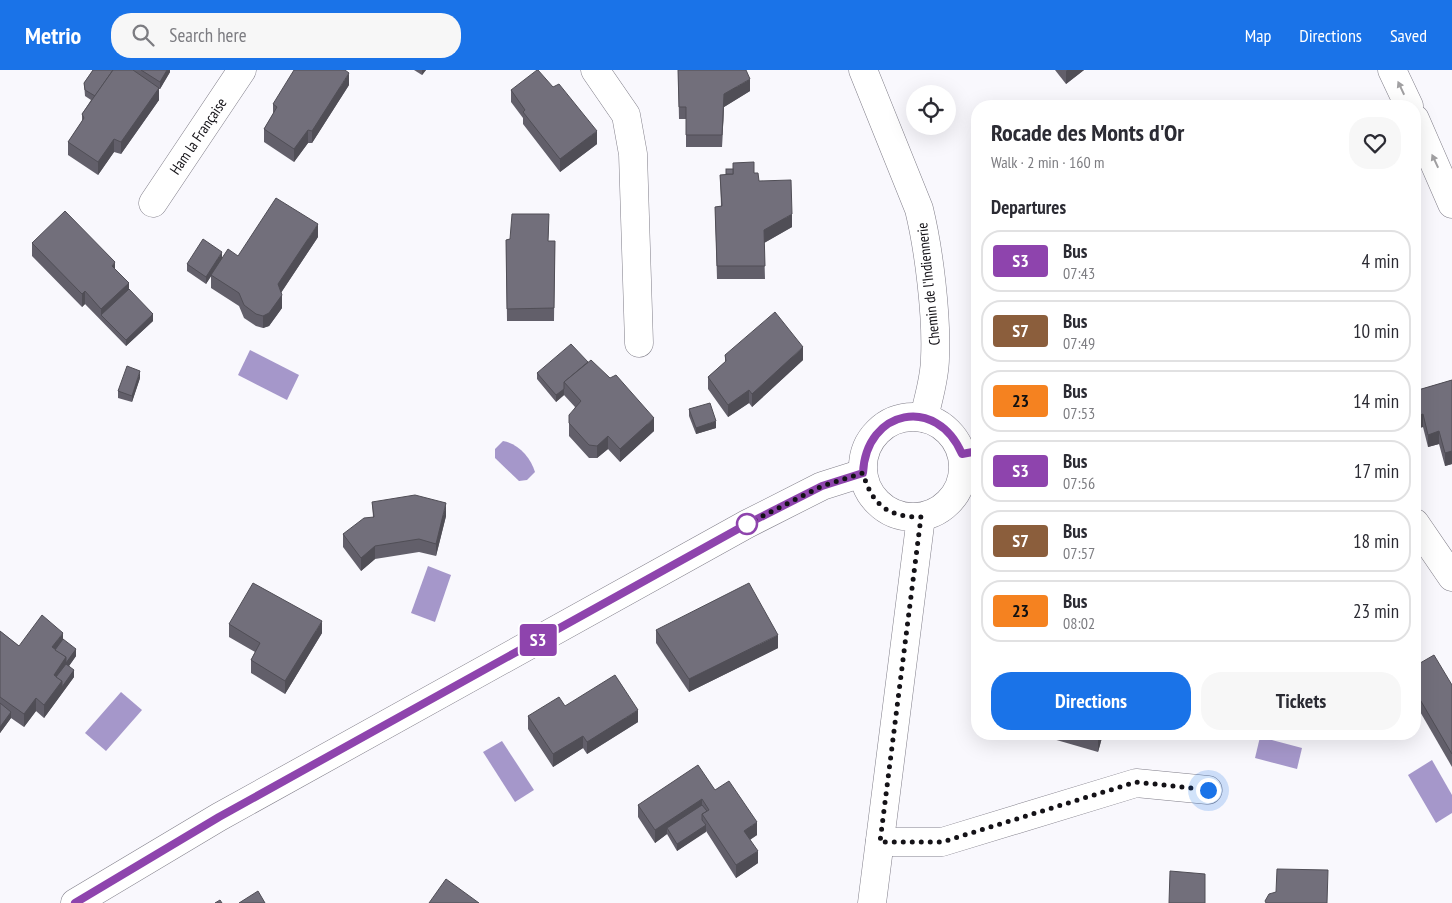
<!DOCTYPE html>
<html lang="en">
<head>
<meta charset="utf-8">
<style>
	body { margin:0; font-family:"PT Sans Narrow",sans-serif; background:#f7f7f7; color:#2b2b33; height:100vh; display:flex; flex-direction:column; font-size:19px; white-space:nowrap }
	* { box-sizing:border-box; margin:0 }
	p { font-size:16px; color:#7c7c81 }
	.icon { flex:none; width:28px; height:28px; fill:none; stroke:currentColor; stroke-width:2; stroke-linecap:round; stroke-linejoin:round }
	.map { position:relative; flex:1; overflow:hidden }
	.panel { position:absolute; left:971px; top:30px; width:450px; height:640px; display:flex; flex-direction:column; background:#fff; border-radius:20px; box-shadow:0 5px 20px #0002 }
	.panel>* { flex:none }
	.badge { padding:0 10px; border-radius:4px; font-size:18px; line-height:32px }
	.controls { position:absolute; left:906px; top:15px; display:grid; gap:10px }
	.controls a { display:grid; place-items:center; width:50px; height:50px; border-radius:50%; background:#fff; box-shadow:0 5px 20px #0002; font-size:25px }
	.you { position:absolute; width:25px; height:25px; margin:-12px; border:4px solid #fff; border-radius:50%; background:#1a73e8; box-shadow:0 0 0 8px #1a73e833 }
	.map>.badge { position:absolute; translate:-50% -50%; box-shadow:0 0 0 2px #fff }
	h2 { padding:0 20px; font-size:19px; line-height:45px }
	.round { display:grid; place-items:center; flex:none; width:52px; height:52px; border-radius:20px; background:#f7f7f7 }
	.headline { display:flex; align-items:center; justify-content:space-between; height:85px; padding:0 20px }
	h1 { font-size:24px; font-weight:600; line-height:38px }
	.primary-button { display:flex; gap:10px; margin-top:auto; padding:10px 20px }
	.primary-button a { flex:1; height:58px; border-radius:20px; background:#1a73e8; color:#fff; font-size:20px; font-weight:600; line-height:58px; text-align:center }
	.primary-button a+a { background:#f7f7f7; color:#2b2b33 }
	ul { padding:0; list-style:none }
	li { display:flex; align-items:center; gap:15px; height:62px; margin:0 10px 8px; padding:0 10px; border:2px solid #e1e1e2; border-radius:20px }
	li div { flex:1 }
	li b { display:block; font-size:19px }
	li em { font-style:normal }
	li .badge { min-width:55px; font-weight:700; text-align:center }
	header { display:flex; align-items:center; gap:30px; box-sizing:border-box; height:70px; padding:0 25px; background:#1a73e8; color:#fff }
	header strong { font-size:24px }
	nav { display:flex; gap:28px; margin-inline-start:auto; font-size:18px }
	.search { width:350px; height:45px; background:#f7f7f7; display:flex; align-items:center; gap:12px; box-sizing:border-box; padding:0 18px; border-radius:20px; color:#7c7c81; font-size:19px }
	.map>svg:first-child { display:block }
</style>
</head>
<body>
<header>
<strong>Metrio</strong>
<div class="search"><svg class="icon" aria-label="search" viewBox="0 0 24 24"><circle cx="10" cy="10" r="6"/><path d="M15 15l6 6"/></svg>Search here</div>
<nav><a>Map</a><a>Directions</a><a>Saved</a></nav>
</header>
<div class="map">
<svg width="1452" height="833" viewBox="0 0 1452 833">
	<rect width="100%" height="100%" fill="#f9f8fd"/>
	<g fill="#a597ca">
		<path d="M250 280 299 305 287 330 238 305Z"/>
		<path d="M503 371C518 373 531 388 535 402L527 410 519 411 495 388V379Z"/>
		<path d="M428 496 451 505 435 552 411 543Z"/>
		<path d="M121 622 142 640 106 681 85 663Z"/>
		<path d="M1260 667 1302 678 1297 699 1255 688Z"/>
		<path d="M502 671 534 720 515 732 483 682Z"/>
		<path d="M1432 690 1452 725V743L1436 753 1408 705Z"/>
	</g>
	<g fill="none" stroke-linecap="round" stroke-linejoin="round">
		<g stroke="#807e89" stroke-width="29">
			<g id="minor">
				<path d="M595 0 626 45 633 84 639 273"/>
				<path d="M863 0 919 139C929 180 937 246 935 288 935 308 928 329 924 348"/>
				<path d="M1392 0 1409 36"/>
				<path d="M1415 49 1452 134"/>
				<path d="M153 133 242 0"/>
				<circle cx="913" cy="397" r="50"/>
				<path d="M1415 453 1452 507"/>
				<path d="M880 772H942L1136 713 1208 720"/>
				<path d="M75 833 219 747 747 454 822 416 863 403"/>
				<path d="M872 833 921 447"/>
			</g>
		</g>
		<use href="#minor" stroke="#fff" stroke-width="28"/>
	</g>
	<g fill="#625f6a">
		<path d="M93 0H170V2L160 19H159V30L121 84 114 82 98 105 68 85V72L82 51V44L91 30 85 26 84 13Z"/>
		<path d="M414 0H426L422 5Z"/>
		<path d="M678 0 750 21 724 37 722 77H686V49H679Z"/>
		<path d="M1055 0H1084L1066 14Z"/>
		<path d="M349 15 312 73H308L294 92 264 72V59L273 44V34Z"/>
		<path d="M553 17 597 74 560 102 523 54V48L511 32V20Z"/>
		<path d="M754 103 759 111 792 157 764 173 765 209H717L715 137 721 136 720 105Z"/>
		<path d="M549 156 548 171H555L554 251H507L506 170 510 169Z"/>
		<path d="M318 167 281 223 282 238 269 256 263 258 256 256 244 248 239 236 211 218V206L206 214 187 201V194L222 188 238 186Z"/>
		<path d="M32 173 115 200 129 219 153 251 126 276 85 234 82 237 32 186Z"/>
		<path d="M725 285 803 290 752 337 749 333 728 347 708 319V307L725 292Z"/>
		<path d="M588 292 654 361 620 392 608 379 597 388H589L569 366V353L575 337 564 325 556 332 537 309V303Z"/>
		<path d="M140 308 132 332 118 328V321Z"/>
		<path d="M1452 310V394L1445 396 1439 374 1428 377 1423 357 1415 359V312L1418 320Z"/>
		<path d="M689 339 716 358 696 364 689 346Z"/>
		<path d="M372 432 446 446 436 486 419 482 375 489 361 501 343 477V464L373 447Z"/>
		<path d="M229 554 322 563 285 624 251 603V590L255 582 229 567Z"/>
		<path d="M656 560 778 578 689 622 656 573Z"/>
		<path d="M0 561 19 576 63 569 76 586 69 596 74 607 44 648 36 641 24 657 11 648 0 663Z"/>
		<path d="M1415 596 1452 615V697L1415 633Z"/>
		<path d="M565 636 638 652 587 684 583 678 553 697 528 659V646Z"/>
		<path d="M1053 664H1103L1098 682 1053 669Z"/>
		<path d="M715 720 757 765 750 770 758 793 736 808 706 761 677 781 667 764 655 773 638 747V735Z"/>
	</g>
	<g fill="#504e56">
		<path d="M167 0H170V2L160 19V12Z"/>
		<path d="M422 0H426L422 5Z"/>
		<path d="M1067 0H1084L1066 14V1Z"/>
		<path d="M349 3V15L312 73V61Z"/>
		<path d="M750 9V21L724 37 722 77 724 24Z"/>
		<path d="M159 18V30L121 84V72Z"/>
		<path d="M308 60V73L294 92V79Z"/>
		<path d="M597 61V74L560 102V89Z"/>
		<path d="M114 69V82L98 105V92Z"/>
		<path d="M792 144V157L764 173V160Z"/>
		<path d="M318 154V167L278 227V214Z"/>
		<path d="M222 182V189L206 214V207Z"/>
		<path d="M115 192V205L112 196Z"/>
		<path d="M129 213V226L101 245V239Z"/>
		<path d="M85 221V234L82 237V224Z"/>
		<path d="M282 225V238L269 256 263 258V246Z"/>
		<path d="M153 244V251L126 276V270Z"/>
		<path d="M803 277V290L752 337V324Z"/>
		<path d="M140 301V308L132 332V326Z"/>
		<path d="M564 319V325L556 332V325Z"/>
		<path d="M749 320V333L728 347V335Z"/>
		<path d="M1423 344V357L1415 359V347Z"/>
		<path d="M654 348V361L620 392V379Z"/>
		<path d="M716 351V358L696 364V358Z"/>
		<path d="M1439 361V374L1428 377V365Z"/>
		<path d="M608 366V379L597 388V376Z"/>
		<path d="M1452 381V394L1445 396V383Z"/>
		<path d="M446 433V446L436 486V474Z"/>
		<path d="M375 476V489L361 501V488Z"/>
		<path d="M322 551V563L285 624V611Z"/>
		<path d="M63 563V575L55 586 52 577Z"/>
		<path d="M778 565V578L689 622V609Z"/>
		<path d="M76 579V586L57 613 54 605 66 587Z"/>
		<path d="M74 600V607L44 648V635L62 611Z"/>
		<path d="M36 628V641L24 657V644Z"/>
		<path d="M638 640V652L587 684V672Z"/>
		<path d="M11 642V648L0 663V657Z"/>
		<path d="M1099 664H1103L1098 682V669Z"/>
		<path d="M583 666V678L553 697V684Z"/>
		<path d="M702 729V741L667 758V764L655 773V760Z"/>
		<path d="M757 752V765L744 773V761Z"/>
		<path d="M706 755V762L677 781V774Z"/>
		<path d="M758 781V793L736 808V795Z"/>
	</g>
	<g fill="#726f7b" stroke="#504e56">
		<path d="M93 0H113L95 26 85 20 84 13Z"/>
		<path d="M113 0H133L159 18 121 72 114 69 98 92 68 72 84 48 82 44Z"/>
		<path d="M141 0H167L160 12Z"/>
		<path d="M294 0H345L349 3 312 61 308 60 294 79 264 59 277 37 273 34Z"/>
		<path d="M537 0H538L553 17 559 14 597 61 560 89 523 42 525 40 511 20Z"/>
		<path d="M678 0H746L750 9 724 24 722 65H686V37H679Z"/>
		<path d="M754 92V103H758L759 111 791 110 792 144 764 160 765 196H717L715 137 722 136 720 105 733 104V93Z"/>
		<rect x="726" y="99" width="7" height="5"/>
		<path d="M276 128 318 154 278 214 282 225 269 243 263 246 256 244 244 235 239 223 211 205 228 179 238 186Z"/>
		<path d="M65 141 115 192 112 196 129 213 101 239 85 221 82 224 32 173Z"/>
		<path d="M512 144H549L548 171H555L554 238 507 239 506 170 510 169Z"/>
		<path d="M203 169 222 182 206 207 187 194Z"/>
		<path d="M129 219 153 244 126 270 101 245Z"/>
		<path d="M775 242 803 277 752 324 749 320 728 335 708 307 726 291 725 285Z"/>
		<path d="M571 274 588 292 564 312V319L556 325 537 303Z"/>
		<path d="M591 290 610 308 616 305 654 348 620 379 608 366 597 376 589 375 569 353V345L581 331 564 312Z"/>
		<path d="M127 296 140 301 132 326 118 321Z"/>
		<path d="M1452 310V381L1445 383 1439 361 1428 365 1423 344 1415 347V312L1418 320Z"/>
		<path d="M710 333 716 351 696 358 689 339Z"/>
		<path d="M415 425 446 433 436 474 419 469 375 476 361 488 343 464 364 448 374 447 372 432Z"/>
		<path d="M253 513 322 551 285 611 251 590 260 573 229 554Z"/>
		<path d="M749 513 778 565 689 609 656 560Z"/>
		<path d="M42 545 63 563 52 577 66 587 54 605 62 611 44 635 36 628 24 644 0 627V561L19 576Z"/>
		<path d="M63 569 76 579 66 593V587L55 580Z"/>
		<path d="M1434 585 1452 615V684L1415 621V596Z"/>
		<path d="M66 594 74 600 62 617V611L56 607Z"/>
		<path d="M615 605 638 640 587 672 583 666 553 684 528 646 559 627 565 636Z"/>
		<path d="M0 633 11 642 0 657Z"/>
		<path d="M1078 664H1099L1098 669Z"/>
		<path d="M698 695 715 720 729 711 757 752 744 761 758 781 736 795 702 744 709 740 702 729 655 760 638 735Z"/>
		<path d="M702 735 707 741 702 744V750L706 755 677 774 667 758Z"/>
		<path d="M1277 799 1328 800 1327 833H1266L1265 831 1269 824 1276 822Z"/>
		<path d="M1170 801 1205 804V833H1169Z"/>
		<path d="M446 809 479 833H429Z"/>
		<path d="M258 821 265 833H239Z"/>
		<path d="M220 830 222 833H215Z"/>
	</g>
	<defs><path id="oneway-solid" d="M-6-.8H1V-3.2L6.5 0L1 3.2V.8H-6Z" transform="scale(1.25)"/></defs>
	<g fill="#a1a0a2">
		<use href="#oneway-solid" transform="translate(1401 18) rotate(-115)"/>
		<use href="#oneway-solid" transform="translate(1435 91) rotate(-115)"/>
	</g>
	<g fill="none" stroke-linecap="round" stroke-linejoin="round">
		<g stroke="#fff" stroke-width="11">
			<path id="line" d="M75 833 219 747 747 454 822 416 863 403C866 339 937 325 962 384L978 381"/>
		</g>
		<use href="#line" stroke="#8e44ad" stroke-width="8"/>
		<path stroke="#141217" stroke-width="5" stroke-dasharray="0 9" d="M747 454 822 416 863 403C872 435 888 447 921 447L880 772H942L1136 712 1208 720"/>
	</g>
	<circle fill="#fff" stroke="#8e44ad" stroke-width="2.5" cx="747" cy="454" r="10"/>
	<g text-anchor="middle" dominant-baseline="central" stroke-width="4" stroke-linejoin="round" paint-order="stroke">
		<g font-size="15" fill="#141217" stroke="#fff">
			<text transform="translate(198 66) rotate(-56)">Ham la Française</text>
			<text transform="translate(928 214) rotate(-96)">Chemin de l'Indiennerie</text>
		</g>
	</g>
</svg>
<div class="controls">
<a><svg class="icon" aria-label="locate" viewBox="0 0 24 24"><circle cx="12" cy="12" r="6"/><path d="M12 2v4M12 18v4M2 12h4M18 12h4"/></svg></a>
</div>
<div class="you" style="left:1208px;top:720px"></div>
<b class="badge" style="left:538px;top:570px;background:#8e44ad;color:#fff">S3</b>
<section class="panel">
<div class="headline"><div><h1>Rocade des Monts d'Or</h1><p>Walk · 2 min · 160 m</p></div><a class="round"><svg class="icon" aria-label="heart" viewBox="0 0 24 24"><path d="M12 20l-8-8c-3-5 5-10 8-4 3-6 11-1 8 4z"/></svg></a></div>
<h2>Departures</h2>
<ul>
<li><span class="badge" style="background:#8e44ad;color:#fff">S3</span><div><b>Bus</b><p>07:43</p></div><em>4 min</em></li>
<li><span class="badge" style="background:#8b5e3c;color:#fff">S7</span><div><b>Bus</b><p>07:49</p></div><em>10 min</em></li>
<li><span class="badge" style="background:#f58220;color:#111">23</span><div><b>Bus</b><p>07:53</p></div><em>14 min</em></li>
<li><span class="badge" style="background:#8e44ad;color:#fff">S3</span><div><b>Bus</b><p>07:56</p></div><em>17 min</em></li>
<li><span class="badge" style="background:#8b5e3c;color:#fff">S7</span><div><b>Bus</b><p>07:57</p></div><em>18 min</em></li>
<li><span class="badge" style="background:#f58220;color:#111">23</span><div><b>Bus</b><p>08:02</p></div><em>23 min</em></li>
</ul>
<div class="primary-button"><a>Directions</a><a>Tickets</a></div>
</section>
</div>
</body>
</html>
